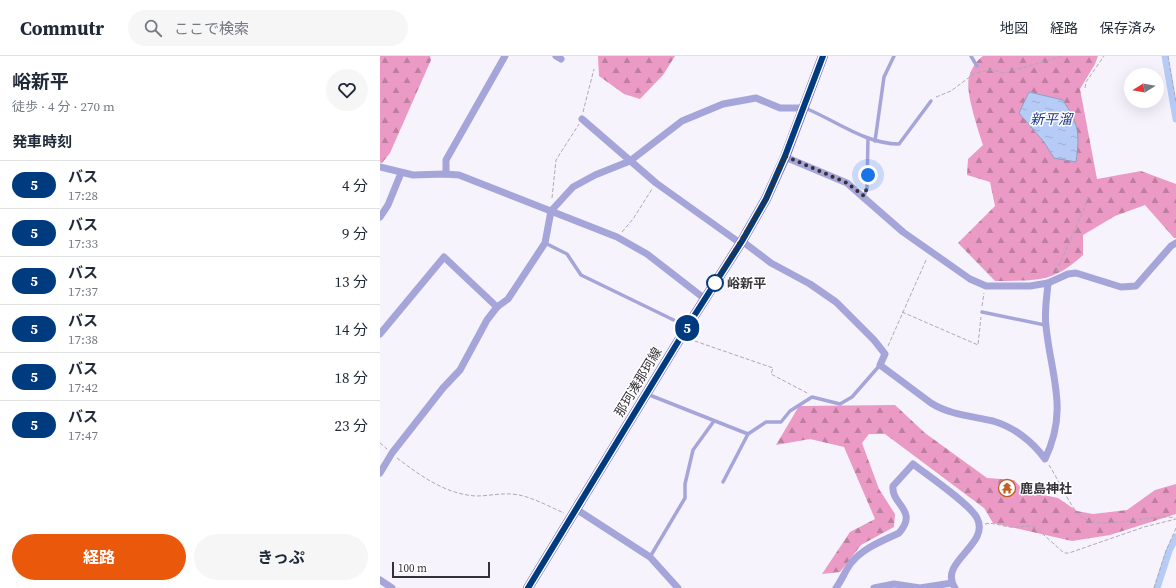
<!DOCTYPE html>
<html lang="ja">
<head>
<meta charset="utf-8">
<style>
	body { margin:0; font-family:"Source Serif 4","Noto Sans JP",serif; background:#f6f6f7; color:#1f2937; height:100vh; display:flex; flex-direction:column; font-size:15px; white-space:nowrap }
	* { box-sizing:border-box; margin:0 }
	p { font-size:13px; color:#747a83 }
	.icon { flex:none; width:22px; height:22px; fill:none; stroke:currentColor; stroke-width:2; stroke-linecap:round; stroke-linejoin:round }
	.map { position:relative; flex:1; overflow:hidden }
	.side { display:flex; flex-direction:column; background:#fff; width:380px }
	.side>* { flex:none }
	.badge { padding:0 8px; border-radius:13px; font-size:14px; line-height:26px }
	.needle { width:26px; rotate:259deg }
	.fabs { position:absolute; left:744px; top:12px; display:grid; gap:8px }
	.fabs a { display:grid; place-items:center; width:40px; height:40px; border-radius:50%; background:#fff; box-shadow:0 4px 16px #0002; font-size:20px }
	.scale { position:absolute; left:12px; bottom:10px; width:98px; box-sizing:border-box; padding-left:4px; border:2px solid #343236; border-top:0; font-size:11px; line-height:14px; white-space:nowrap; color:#343236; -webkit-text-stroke:3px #fff; paint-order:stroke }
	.you { position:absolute; width:20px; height:20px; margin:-10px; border:3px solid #fff; border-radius:50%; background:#1a73e8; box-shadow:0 0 0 6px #1a73e833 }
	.map>.badge { position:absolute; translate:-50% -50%; box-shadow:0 0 0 2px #fff }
	h2 { padding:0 12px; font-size:15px; line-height:36px }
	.round { display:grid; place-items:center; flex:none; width:42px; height:42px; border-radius:21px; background:#f6f6f7 }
	.overview { display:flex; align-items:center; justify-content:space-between; height:68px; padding:0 12px }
	h1 { font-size:19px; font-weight:700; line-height:30px }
	.button { display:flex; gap:8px; margin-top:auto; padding:8px 12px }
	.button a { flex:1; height:46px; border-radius:24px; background:#ea580c; color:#fff; font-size:16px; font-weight:700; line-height:46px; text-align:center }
	.button a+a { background:#f6f6f7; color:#1f2937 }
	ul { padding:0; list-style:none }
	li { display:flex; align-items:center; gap:12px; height:48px; padding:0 12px; border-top:1px solid #e0e1e3 }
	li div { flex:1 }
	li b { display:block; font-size:15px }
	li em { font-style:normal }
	li .badge { min-width:44px; font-weight:700; text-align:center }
	header { display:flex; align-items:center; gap:24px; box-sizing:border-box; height:56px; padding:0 20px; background:#fff; border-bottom:1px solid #e0e1e3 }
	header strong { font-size:19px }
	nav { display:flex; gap:22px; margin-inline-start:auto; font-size:14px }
	.search { width:280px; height:36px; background:#f6f6f7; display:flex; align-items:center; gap:10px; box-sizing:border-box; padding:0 14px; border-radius:22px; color:#747a83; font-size:15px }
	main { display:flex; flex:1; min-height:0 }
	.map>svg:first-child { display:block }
</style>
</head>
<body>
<header>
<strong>Commutr</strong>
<div class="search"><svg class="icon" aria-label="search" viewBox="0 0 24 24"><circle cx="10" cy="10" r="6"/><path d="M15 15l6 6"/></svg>ここで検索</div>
<nav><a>地図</a><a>経路</a><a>保存済み</a></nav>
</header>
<main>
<section class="side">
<div class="overview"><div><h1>峪新平</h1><p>徒歩 · 4 分 · 270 m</p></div><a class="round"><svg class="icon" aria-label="heart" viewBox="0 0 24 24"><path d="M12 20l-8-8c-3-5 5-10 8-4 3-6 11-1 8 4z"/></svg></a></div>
<h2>発車時刻</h2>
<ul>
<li><span class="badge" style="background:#003b80;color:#fff">5</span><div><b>バス</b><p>17:28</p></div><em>4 分</em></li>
<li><span class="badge" style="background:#003b80;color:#fff">5</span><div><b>バス</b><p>17:33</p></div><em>9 分</em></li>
<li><span class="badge" style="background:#003b80;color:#fff">5</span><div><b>バス</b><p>17:37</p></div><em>13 分</em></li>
<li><span class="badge" style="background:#003b80;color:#fff">5</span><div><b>バス</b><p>17:38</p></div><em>14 分</em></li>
<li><span class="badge" style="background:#003b80;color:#fff">5</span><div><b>バス</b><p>17:42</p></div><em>18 分</em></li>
<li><span class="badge" style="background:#003b80;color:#fff">5</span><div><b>バス</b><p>17:47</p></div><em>23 分</em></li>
</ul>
<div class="button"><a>経路</a><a>きっぷ</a></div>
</section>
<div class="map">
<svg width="796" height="532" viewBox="0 0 796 532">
	<defs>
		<pattern id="forest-firs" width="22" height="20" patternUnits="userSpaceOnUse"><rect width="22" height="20" fill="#ea9ac4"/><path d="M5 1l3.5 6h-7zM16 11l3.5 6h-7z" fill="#be7ea0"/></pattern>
		<pattern id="water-ripples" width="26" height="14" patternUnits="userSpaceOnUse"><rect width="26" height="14" fill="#b6ccf7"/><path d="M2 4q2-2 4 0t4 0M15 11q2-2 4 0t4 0" fill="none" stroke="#9db0d4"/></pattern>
	</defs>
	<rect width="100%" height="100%" fill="#f7f3fd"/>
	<g fill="url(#forest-firs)" fill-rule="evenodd">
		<path d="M0 0H50L51 4 10 97 2 107 0 106Z"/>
		<path d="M218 0H295L283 19 260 43 244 38 219 20Z"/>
		<path d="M603 0H718L715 8 700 33 717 123 761 115 796 128V182H794L765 149 735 160 703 179V199C672 228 655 224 615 225L578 187 615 150 610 126 587 119 588 103 603 89C598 73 585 36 589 21 591 13 597 4 603 0ZM649 36 683 44 693 61 674 102 664 86 639 57Z"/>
		<path d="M515 349 545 377 607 422 634 424 644 435 678 442 697 455 713 458 747 454 775 434 796 428V458L730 479 692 485 613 467 604 452 505 378H489L482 387 499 433 515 458 514 471 481 489 460 516 442 518 470 476 495 463 464 391 430 383 396 389 419 350Z"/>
	</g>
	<path fill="url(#water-ripples)" stroke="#8f9ebd" d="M649 36 683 44C699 70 700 76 696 106L674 102 664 86 639 57Z"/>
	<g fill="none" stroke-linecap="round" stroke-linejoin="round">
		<g stroke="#b6ccf7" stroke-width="7">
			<path d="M785 0 796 63"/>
			<path d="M777 532 789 495 796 481"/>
		</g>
		<g stroke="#aeaab2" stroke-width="1" stroke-dasharray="4 2" stroke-linecap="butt">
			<path d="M788 0 796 47"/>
			<path d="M705 32 706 26 724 0"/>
			<path d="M556 41 571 35 595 17 612 14 624 17 684 0"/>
			<path d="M203 56 214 13"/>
			<path d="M172 142 176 104 199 68"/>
			<path d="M242 176 253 163 272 133"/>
			<path d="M676 216 704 153 708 140"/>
			<path d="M602 250 604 237"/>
			<path d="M522 256 598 289 601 261"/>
			<path d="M309 283 393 312 391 318 429 338"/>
			<path d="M508 290 547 202"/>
			<path d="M0 387 7 393"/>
			<path d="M17 402C41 420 65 438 96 440 110 440 124 436 139 439 154 442 170 451 184 457"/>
			<path d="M669 409C678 423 689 448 699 459 718 478 771 456 795 462"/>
			<path d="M605 468C614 466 621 470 630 471 639 472 647 469 655 471L684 497H689L764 471 796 463"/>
			<path d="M774 532 786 495 796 472"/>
		</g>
		<g stroke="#a6a5da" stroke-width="3.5">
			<path d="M591 0 597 10"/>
			<path d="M425 52C455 64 485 88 519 88L551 45"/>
			<path d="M495 85 504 21 514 0"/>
			<path d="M484 140 487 132 488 82"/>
			<path d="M165 187 187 198 201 219 306 270"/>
			<path d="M602 256 665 269"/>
			<path d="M267 338 368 378 386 366H401L410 355 432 341 460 348 472 341 500 309"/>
			<path d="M343 426 368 378"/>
			<path d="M270 501 305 442V428L313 394 334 365"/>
		</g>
		<g stroke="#a6a5da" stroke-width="7">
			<path d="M176 0 181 3"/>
			<path d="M202 63 276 127 360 187"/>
			<path d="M405 101 467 127 523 176 590 223 606 230H650L668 227 688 218 696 217 741 231 756 230 791 190 796 187"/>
			<path d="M0 111 33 119 64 118 79 119 237 181 267 198 325 243"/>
			<path d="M66 118V104L125 0"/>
			<path d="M0 161 8 149 21 117"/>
			<path d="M362 185 391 207 430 228 456 246 494 284 505 298 500 309 551 347C570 359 592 360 613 365 634 371 653 386 665 403 689 353 671 321 666 270 664 257 667 241 668 227"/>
			<path d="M0 278 64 201 117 251"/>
			<path d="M0 417 12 397 63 332 80 314 107 264 117 251 128 243 165 187 171 155 193 131 215 119 250 105 302 65 343 48 376 42 400 52H424"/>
			<path d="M196 453 270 501 298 532"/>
			<path d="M0 524 12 532"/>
			<path d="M456 532C462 524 465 515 471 507 483 492 502 485 519 477 539 454 511 449 513 430L533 408C547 419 590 448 597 462 611 489 557 506 575 532"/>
			<path d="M494 532 514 528 540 532 572 527"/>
		</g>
		<path stroke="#685fbd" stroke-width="10" d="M148 532 307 271 362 185 386 143 405 101 443 0"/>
	</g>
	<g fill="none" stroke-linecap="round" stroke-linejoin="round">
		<g stroke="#fff" stroke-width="9">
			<path id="line" d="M148 532 307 271 362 185 386 143 405 100 443 0"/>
		</g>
		<use href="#line" stroke="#003b80" stroke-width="6"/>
		<path stroke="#343236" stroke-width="4" stroke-dasharray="0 7.2" d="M335 227 332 232 386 143 405 100 467 127 484 140 487 132 488 119"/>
	</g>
	<defs>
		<g id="temple-ring" transform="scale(0.9)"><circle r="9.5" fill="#fff" stroke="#c05f21" stroke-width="1.5"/><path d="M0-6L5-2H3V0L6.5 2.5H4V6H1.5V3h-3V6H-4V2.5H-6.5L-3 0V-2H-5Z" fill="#c05f21"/></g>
	</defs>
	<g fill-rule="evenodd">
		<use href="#temple-ring" x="627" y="432"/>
	</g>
	<circle fill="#fff" stroke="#003b80" stroke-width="2" cx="335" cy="227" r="8"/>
	<g text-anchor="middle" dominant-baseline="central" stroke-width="3" stroke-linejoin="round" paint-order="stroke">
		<g font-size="13" font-weight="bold" fill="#343236" stroke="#fff" text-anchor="start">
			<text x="347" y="227">峪新平</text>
		</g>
		<g font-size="13" fill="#343236" stroke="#fff">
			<text transform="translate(258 326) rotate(-59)">那珂湊那珂線</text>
		</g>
		<g font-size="13" font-weight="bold" fill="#343236" stroke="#fff" text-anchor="start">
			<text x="640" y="432">鹿島神社</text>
		</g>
		<g font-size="14" font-style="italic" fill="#1a3989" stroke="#fff">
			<text x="671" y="63">新平溜</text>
		</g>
	</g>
</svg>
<div class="fabs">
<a><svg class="needle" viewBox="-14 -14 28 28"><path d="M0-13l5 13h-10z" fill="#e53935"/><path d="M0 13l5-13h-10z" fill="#747a83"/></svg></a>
</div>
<div class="scale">100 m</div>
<div class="you" style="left:488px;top:119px"></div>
<b class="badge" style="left:307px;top:272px;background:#003b80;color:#fff">5</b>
</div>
</main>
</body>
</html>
